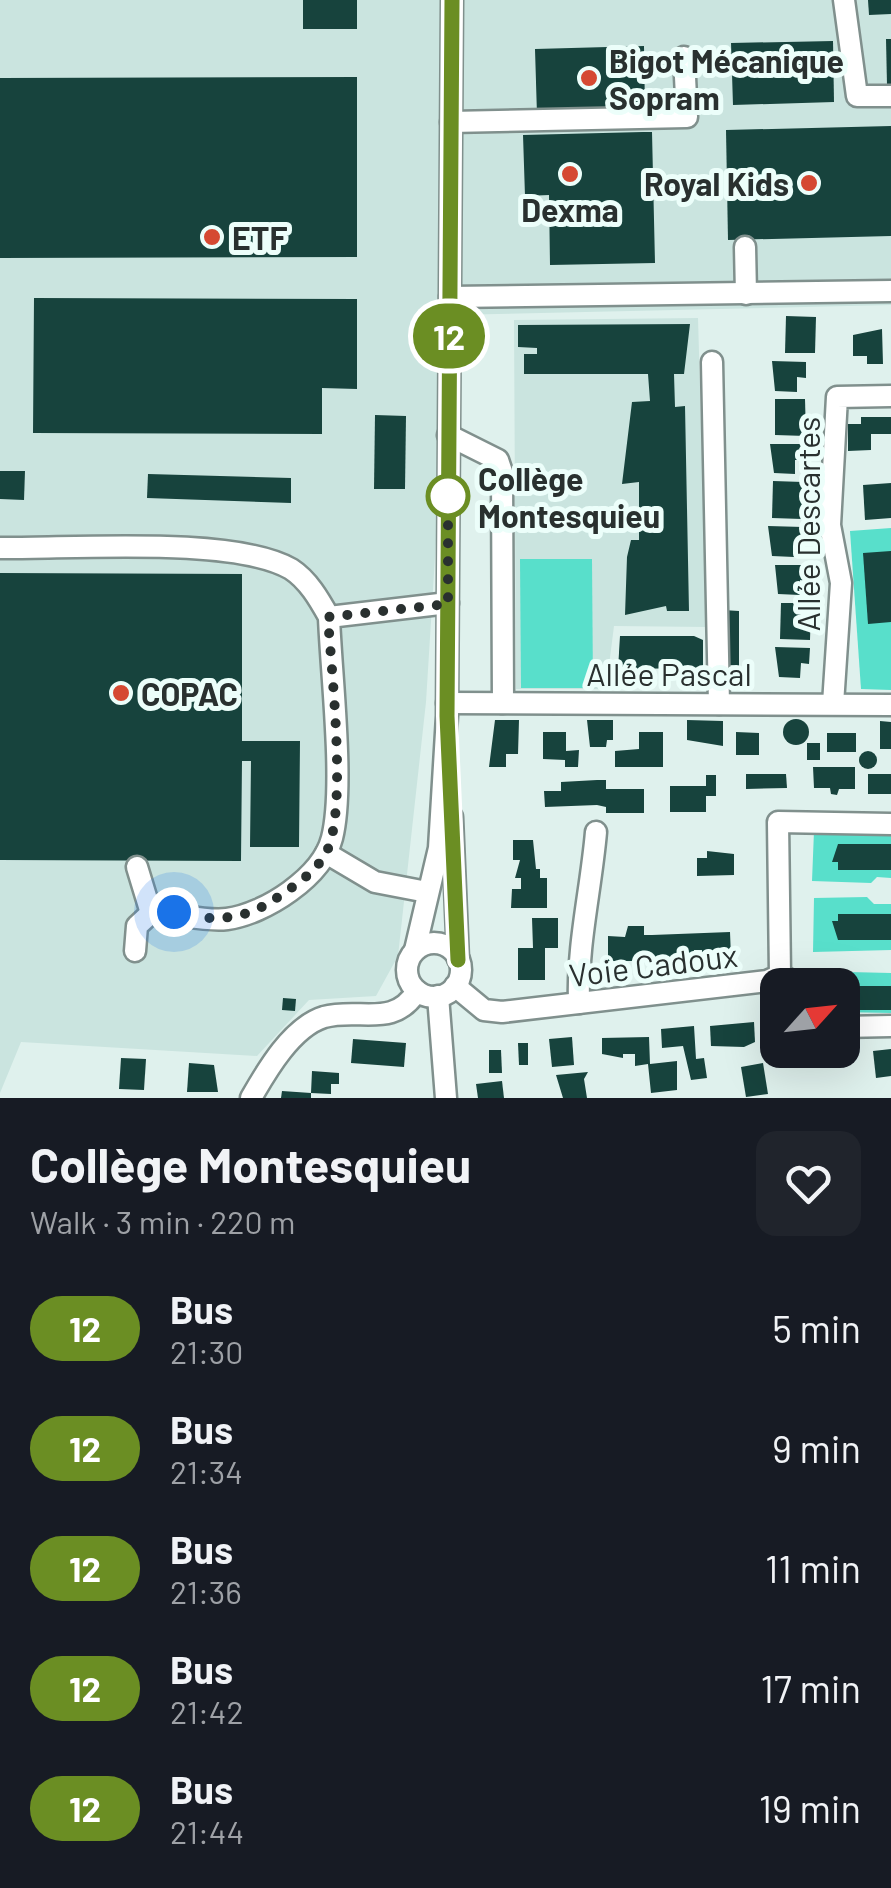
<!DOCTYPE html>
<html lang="en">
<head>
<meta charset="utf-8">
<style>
	body { margin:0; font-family:Barlow,sans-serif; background:#20242c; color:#f1f3f6; height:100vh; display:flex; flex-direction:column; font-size:38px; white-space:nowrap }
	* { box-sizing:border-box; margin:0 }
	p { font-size:32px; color:#9ea1a6 }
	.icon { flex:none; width:55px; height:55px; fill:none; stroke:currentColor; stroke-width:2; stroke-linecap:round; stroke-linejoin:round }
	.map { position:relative; height:1098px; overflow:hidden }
	.details { display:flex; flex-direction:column; background:#171b24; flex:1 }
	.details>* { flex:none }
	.badge { padding:0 20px; border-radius:32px; font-size:35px; line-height:65px }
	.needle { width:65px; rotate:63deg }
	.tools { position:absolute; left:760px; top:968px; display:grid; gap:20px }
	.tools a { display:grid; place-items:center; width:100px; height:100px; border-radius:20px; background:#171b24; box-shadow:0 10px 40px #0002; font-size:50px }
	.you { position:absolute; width:50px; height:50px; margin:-25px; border:8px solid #fff; border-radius:50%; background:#1a73e8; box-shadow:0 0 0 15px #1a73e833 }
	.map>.badge { position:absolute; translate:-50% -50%; box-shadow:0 0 0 5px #fff }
	.round { display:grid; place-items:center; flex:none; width:105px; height:105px; border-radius:20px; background:#20242c }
	.summary { display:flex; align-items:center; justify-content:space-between; height:170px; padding:0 30px }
	h1 { font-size:48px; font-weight:700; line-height:75px }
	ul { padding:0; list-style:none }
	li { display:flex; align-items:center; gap:30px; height:120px; padding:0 30px }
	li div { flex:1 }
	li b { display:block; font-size:38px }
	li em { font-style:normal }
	li .badge { min-width:110px; font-weight:700; text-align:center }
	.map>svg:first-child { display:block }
</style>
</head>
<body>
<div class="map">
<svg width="891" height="1098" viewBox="0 0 891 1098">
	<rect width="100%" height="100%" fill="#dff1ed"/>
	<g fill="#cae4df">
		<path d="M0 0H891V305L450 315 426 702 398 956 376 996 309 1000 257 1056 21 1042 0 1093Z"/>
		<path d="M698 318 707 627 614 626 606 689H516L514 320Z"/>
	</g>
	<g fill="#58dfcb">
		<path d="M891 528V690L861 689 850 531Z"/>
		<path d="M520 559H592L593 688H521Z"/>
		<path d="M814 831 891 832V878L877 877 871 883 812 881Z"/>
		<path d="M867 897 874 904H891V950L813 952 814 898Z"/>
		<path d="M806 971 891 973V1013L843 1012 842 985H810Z"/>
	</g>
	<g fill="#17433d">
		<rect x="303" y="0" width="54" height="29"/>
		<path d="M868 0H891V14L869 15Z"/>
		<path d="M886 39H891V85H887Z"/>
		<path d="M833 41 834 102 733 105 731 43Z"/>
		<path d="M644 46 645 112 537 115 535 49Z"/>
		<path d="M357 77V257L0 258V78Z"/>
		<path d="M891 126V236L728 240 726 130Z"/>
		<path d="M643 132H652L655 263 550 265 549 195 525 196 523 135Z"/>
		<path d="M34 298 357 299V389L322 388V434L33 433Z"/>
		<path d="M786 316 816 317 815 353H785Z"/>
		<path d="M690 324 684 374H674L675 407 685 406 689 611H667L666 606 625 615 627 557 631 540H639V482L622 484 632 402 650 401 648 374H524V354H537V348L518 347V325Z"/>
		<path d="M882 329 883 364H867V356H853V335Z"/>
		<path d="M772 361 806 362V378L797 377V392L775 391Z"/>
		<path d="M775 399H805L806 436 775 435Z"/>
		<path d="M375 415 406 416 405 489H374Z"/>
		<path d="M861 417H891V434H871V450L848 451V424H861Z"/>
		<path d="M770 444H804V460H795V474L774 473Z"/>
		<path d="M0 471H25L24 500 0 499Z"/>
		<path d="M148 474 291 478V503L147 498Z"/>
		<path d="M773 481 803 482 802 519 772 518Z"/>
		<path d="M891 483V518L865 520 863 485Z"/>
		<path d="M768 526 803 527V543H794V557L772 556Z"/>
		<path d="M891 551V622L868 624 863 553Z"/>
		<path d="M775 565H809L808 581 800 580V595L778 594Z"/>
		<path d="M0 573 242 574V741H300L299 847H250L251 761H242L241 861 0 860Z"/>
		<path d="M781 603H811L810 640 780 639Z"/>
		<path d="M723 610 739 611V666L730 665V652H723Z"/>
		<path d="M620 636H694L703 640V668L618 669Z"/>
		<path d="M775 647 810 648 809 664 801 663 800 678 779 677Z"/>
		<circle cx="796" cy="732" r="13"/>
		<path d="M495 720H519L518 754H506V767H489Z"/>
		<path d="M587 720H613V740H607L606 747H590Z"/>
		<path d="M687 720 723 721V746L687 740Z"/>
		<path d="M880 721 891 722V749H880Z"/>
		<path d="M543 732H566V751L579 750 578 767H565V760L543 759Z"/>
		<path d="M639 732H663V767H615V751L639 749Z"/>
		<path d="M736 732 759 733V755H736Z"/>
		<rect x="827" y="733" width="29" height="19"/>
		<rect x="807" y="743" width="13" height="17"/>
		<circle cx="868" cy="760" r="9"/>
		<path d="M813 767H855V789H839L837 795 831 794 830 788H814Z"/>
		<path d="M746 774H786L787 788 746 789Z"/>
		<rect x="868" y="774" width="23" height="20"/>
		<path d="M706 775H716V796H706V812H670V786H706Z"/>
		<path d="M597 780H606V789H644V813H606V807L597 805 545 807 544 791H561V782Z"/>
		<path d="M513 840H533L536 869H540V878H547V908H511L512 889H521V878H515L520 860H513Z"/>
		<path d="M838 844H891V870H838V862H832Z"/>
		<path d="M707 851 734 854V875L697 876V858H707Z"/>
		<path d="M838 914H891V940H838L832 921H838Z"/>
		<path d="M532 918H558V948H545V980H518V948H533Z"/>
		<path d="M628 926H644V935H652L730 932 731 957 702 956V950H694V958L683 960 644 956V961H608V936L625 937Z"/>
		<rect x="842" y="986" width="49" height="24"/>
		<path d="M283 998 296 999 295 1011 282 1010Z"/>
		<path d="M754 1022 755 1042 744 1047 711 1046 710 1026Z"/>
		<path d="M694 1026 696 1059 704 1058 707 1078 691 1080 683 1046 662 1048 661 1029Z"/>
		<path d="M572 1037 574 1065 552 1067 549 1039Z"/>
		<path d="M649 1037 650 1064 677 1061V1090L651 1093 648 1064 635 1066V1054H623V1058L602 1054V1038Z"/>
		<path d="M353 1039 406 1043 404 1067 351 1063Z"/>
		<path d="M518 1043H528V1065H519Z"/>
		<path d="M891 1049V1076L876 1078 873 1051Z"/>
		<path d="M489 1050H501L502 1073H489Z"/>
		<path d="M121 1058 146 1059 144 1090 119 1089Z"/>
		<path d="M189 1063 214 1065 218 1092H187Z"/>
		<path d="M763 1063 768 1094 746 1097 741 1067Z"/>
		<path d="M312 1071 339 1073V1084H331V1094L311 1093Z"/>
		<path d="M588 1072 584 1079 587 1098H563L556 1075Z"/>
		<path d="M502 1081 504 1098H478L476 1084Z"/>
		<path d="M282 1091 311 1093V1098H281Z"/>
	</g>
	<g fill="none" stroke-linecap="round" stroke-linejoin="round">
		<g stroke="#80908d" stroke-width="25">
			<g id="minor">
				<path d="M844 0 857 96H891"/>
				<path d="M451 122 687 117 684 57"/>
				<path d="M745 247 746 294"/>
				<path d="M450 297 891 291"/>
				<path d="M712 362 719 704"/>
				<path d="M448 435 498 460 502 472 503 703"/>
				<path d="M0 548C71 549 234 536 291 569 308 580 319 599 329 617 331 675 345 786 332 838 322 877 265 914 227 919 201 922 177 912 151 913L137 926 135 951"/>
				<path d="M329 617 448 603"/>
				<path d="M447 703 891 705"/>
				<path d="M833 704 841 583 830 525 837 397 891 396"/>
				<path d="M452 817 458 959"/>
				<path d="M326 853 375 882 427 892"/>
				<path d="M137 867 151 913"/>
				<circle cx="434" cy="970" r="27"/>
				<path d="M415 950 439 848 447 716 452 0"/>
				<path d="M780 975 800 985"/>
				<path d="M455 986 484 1010 502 1012 767 981 780 975 778 822 891 824"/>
				<path d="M438 996 446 1098"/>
				<path d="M579 1003C577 945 591 890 596 832"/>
				<path d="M842 1027 891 1026"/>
				<path d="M251 1098C267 1070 292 1027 324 1017 360 1007 393 1029 417 991"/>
			</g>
		</g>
		<use href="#minor" stroke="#fff" stroke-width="20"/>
	</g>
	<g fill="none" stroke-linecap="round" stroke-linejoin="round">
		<g stroke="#fff" stroke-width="22">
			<path id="line" d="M452 0 447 716 458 960"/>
		</g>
		<use href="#line" stroke="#6b8e23" stroke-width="15"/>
		<path stroke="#29302f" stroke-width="10" stroke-dasharray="0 18" d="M174 912C209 922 244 921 275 899 293 887 316 872 326 853 348 812 331 669 328 617L448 604V496"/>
	</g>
	<g fill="#d54932" stroke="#ecfefa" stroke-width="4">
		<circle cx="589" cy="78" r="10"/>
		<circle cx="570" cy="174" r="10"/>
		<circle cx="809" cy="183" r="10"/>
		<circle cx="212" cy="237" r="10"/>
		<circle cx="121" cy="693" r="10"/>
	</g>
	<circle fill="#fff" stroke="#6b8e23" stroke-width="5" cx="448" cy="496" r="20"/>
	<g text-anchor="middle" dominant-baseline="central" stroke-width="10" stroke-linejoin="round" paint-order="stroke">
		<g font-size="32" font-weight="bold" fill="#29302f" stroke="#ecfefa" text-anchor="start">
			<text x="609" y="60">Bigot Mécanique<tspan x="609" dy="37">Sopram</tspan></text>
			<text x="789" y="183" text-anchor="end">Royal Kids</text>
			<text x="570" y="209" text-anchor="middle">Dexma</text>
			<text x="232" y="237">ETF</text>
			<text x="141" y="693">COPAC</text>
		</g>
		<g font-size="32" font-weight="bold" fill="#29302f" stroke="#ecfefa" text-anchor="start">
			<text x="478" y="478">Collège<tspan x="478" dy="37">Montesquieu</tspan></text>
		</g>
		<g font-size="32" fill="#29302f" stroke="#ecfefa">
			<text transform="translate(807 524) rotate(-90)">Allée Descartes</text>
			<text x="669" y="673">Allée Pascal</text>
			<text transform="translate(653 964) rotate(-7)">Voie Cadoux</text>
		</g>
	</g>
</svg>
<div class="tools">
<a><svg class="needle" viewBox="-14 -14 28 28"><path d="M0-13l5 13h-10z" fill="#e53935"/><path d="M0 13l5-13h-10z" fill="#9ea1a6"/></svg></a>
</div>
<div class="you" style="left:174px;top:912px"></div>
<b class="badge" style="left:449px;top:336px;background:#6b8e23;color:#fff">12</b>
</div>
<section class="details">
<div class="summary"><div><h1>Collège Montesquieu</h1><p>Walk · 3 min · 220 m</p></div><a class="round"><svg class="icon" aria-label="heart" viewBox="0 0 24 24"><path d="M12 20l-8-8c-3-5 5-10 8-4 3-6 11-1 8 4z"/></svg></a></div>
<ul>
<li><span class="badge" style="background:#6b8e23;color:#fff">12</span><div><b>Bus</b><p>21:30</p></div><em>5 min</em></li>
<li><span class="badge" style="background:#6b8e23;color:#fff">12</span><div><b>Bus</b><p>21:34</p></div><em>9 min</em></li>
<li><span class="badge" style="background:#6b8e23;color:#fff">12</span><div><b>Bus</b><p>21:36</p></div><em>11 min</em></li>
<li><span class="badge" style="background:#6b8e23;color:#fff">12</span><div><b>Bus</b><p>21:42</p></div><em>17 min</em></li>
<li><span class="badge" style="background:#6b8e23;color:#fff">12</span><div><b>Bus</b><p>21:44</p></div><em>19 min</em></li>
</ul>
</section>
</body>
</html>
